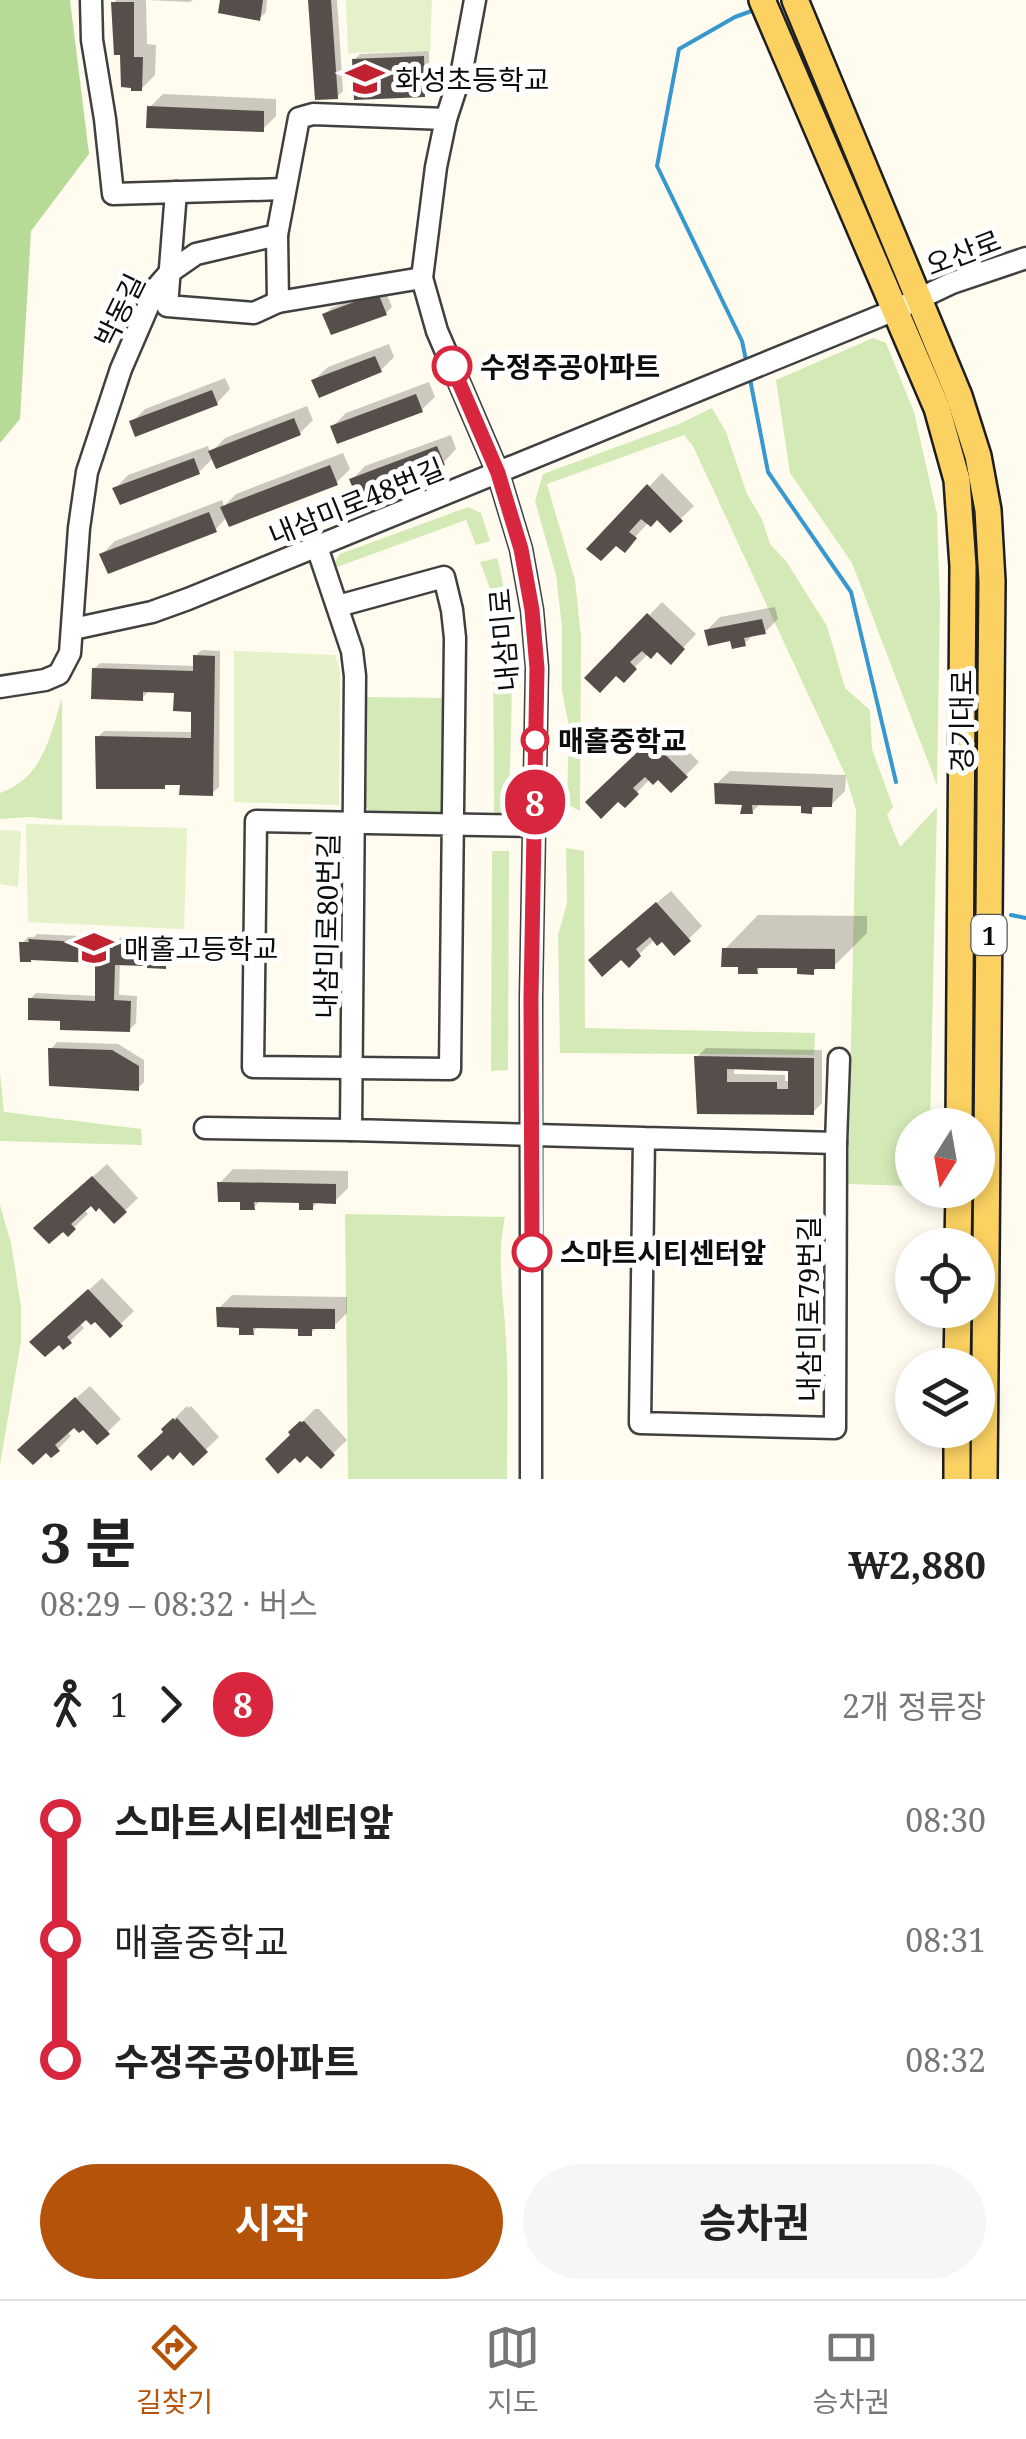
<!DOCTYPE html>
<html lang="ko">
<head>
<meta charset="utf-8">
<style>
	body { margin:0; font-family:"Noto Serif","Noto Sans KR",serif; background:#f6f6f6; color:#222; height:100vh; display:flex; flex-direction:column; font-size:38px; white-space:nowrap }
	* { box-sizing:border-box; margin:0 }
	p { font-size:32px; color:#767676 }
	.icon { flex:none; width:55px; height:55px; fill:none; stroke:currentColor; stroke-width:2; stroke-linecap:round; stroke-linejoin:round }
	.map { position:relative; height:1479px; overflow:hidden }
	.drawer { display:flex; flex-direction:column; background:#fff; flex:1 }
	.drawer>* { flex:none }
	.badge { padding:0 20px; border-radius:32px; font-size:35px; line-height:65px }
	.needle { width:65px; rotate:191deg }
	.controls { position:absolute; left:895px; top:1108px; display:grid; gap:20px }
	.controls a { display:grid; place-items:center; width:100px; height:100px; border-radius:50%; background:#fff; box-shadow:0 5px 15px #0003; font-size:50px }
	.map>.badge { position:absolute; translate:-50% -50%; box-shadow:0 0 0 5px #fff }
	.legs { display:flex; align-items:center; gap:15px; height:110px; padding:0 40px; font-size:32px }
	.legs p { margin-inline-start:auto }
	.overview { display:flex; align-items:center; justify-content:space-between; height:170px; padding:0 40px }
	h1 { font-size:55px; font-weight:700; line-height:75px }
	.primary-button { display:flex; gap:20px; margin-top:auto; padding:20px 40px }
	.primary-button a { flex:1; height:115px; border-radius:60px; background:#b45309; color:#fff; font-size:40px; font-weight:700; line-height:115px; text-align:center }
	.primary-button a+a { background:#f6f6f6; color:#222 }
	ul { padding:0 40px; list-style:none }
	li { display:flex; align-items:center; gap:35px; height:120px; font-size:38px }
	li i { display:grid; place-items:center; width:15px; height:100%; margin:0 12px; background:currentColor }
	li i::after { content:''; width:25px; height:25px; margin:-12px; border:8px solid; border-radius:50%; background:#fff }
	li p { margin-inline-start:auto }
	li:first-child i { background:linear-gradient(#0000 50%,currentColor 0) }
	li:last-child i { background:linear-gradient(currentColor 50%,#0000 0) }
	.tab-bar { display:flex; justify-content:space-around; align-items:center; height:140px; border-top:2px solid #e0e0e0; background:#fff; font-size:28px; color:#767676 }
	.tab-bar a { display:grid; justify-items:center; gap:5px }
	.tab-bar .active { color:#b45309 }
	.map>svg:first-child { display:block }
</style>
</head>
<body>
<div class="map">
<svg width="1026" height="1479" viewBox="0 0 1026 1479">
	<rect width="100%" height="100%" fill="#fffbee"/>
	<g fill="#d3eab7">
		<path d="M873 338 886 343 914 412 937 514 940 603 937 785 852 563 790 473 776 380Z"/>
		<path d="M712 408 726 432 747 494 762 519 770 544 786 561 827 626 845 688 870 710 872 749 893 807 887 815 900 847 937 807 930 1125H912V1186L848 1184 856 810 845 774 693 446 684 435 547 484 575 580 581 636 580 811 567 804 569 726 562 691V627L556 575 535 501 543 474 679 424Z"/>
		<path d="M468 507 481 513 490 541 476 545 466 520 337 567 335 562 340 554Z"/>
		<path d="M497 558C519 639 510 725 509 808L505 816H494L493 618 489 586 480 562Z"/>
		<path d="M365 697 444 698V808L438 815 374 814 366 808Z"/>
		<path d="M62 698V820L29 817 0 819V793C44 777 49 738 62 698Z"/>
		<path d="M566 848 584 851 585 1028 815 1033 814 1055 560 1053 558 935 567 903Z"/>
		<path d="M492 851H509L508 1070 491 1071Z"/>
		<path d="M0 1072 4 1112 141 1129 142 1145 0 1141Z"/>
		<path d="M0 1205 11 1243 21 1307V1341L0 1465Z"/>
		<path d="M345 1214 505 1217C497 1253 502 1287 505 1324 509 1375 507 1428 507 1479H348Z"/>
	</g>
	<path fill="#b7db96" d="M0 0H70L89 154 31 231 20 419 0 443Z"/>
	<g fill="#e4f1c9">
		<path d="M346 0H432L430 51 348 53Z"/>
		<path d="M234 651 335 655 340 671 339 805 234 802Z"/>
		<path d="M26 824 187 828 184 929 28 922Z"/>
		<path d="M0 830 21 831 18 887 0 884Z"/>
	</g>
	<g fill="#0003" fill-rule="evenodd">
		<path d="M116 0H193L190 2 146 0 147 44 156 45 155 75 141 89 123 53 114 3Z"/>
		<path d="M222 0H267L266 12 260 18Z"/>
		<path d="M310 0H337L343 91 337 97Z"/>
		<path d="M429 51 430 89 424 95 354 60 360 54Z"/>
		<path d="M163 94 276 99V116L263 129 150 107Z"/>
		<path d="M384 288 392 307 386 313 325 314 331 308Z"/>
		<path d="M389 344 394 357 381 370 314 380 328 367Z"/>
		<path d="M225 378 230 389 217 403 132 422 145 409Z"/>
		<path d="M429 382 435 397 421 410 332 427 346 413Z"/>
		<path d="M307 406 313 420 300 433 214 457 199 472 115 489 128 475 208 446 210 453 225 438Z"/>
		<path d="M451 435 456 449 443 463 352 480 365 466Z"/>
		<path d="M343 453 350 469 336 483 227 517 215 530 102 554 115 541 222 500 224 506 236 494Z"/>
		<path d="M662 473 694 506 670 529 657 517 649 522 624 549 616 543 590 549Z"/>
		<path d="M662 602 696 634 671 661 658 649 649 653 623 679 616 673 588 678Z"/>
		<path d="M775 607 778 619 765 632 754 634 745 643 707 630 720 617Z"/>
		<path d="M202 650 220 651 219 787 212 793 182 783H168L164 787 98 737 104 731 193 732V709L176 691 148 692 142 698 94 669 100 663 195 666V656Z"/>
		<path d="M665 728 699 762 671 790 658 777 651 778 625 805 618 798 589 802Z"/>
		<path d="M730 771 846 775 845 791 831 805 818 804 811 811 803 804 761 803 752 812 716 784Z"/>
		<path d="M671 891 702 926 674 953 662 938 655 939 629 964 604 947Z"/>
		<path d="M758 915 867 916V933L834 966H819L813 972 800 966 763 965 757 971 741 965 725 949Z"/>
		<path d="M37 934 101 937V942L116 943 121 937 171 938V961L165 967 120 962 119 995 137 996 136 1023 129 1030 62 1019 30 999 36 993 97 996 98 960 22 943 28 937H34Z"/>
		<path d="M57 1042 118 1044 144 1060V1082L138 1088 51 1049Z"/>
		<path d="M706 1048 822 1050V1103L813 1112 699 1111 697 1057ZM734 1067 791 1068V1081H785V1075L734 1074Z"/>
		<path d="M107 1164 138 1198 114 1221 100 1205 91 1203 84 1210 88 1214 68 1233 50 1215Z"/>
		<path d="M233 1169 348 1171V1188L335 1201H319L312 1208 301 1201 261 1200 254 1207 220 1183Z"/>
		<path d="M102 1278 134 1311 110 1334 95 1319 87 1316 79 1323 84 1328 64 1347 46 1329Z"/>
		<path d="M232 1295 347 1297V1313L334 1326H318L311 1333 300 1326 260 1325 253 1332 219 1308Z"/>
		<path d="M90 1386 121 1419 97 1442 83 1426 74 1424 67 1431 71 1436 58 1449 33 1436Z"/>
		<path d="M187 1406 189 1408 191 1406 219 1437 193 1462 164 1429Z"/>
		<path d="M315 1409H319L347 1440 321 1465 292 1432Z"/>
	</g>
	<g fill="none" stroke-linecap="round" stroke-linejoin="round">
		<g stroke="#3798d0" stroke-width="4">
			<path d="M747 365 742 341 657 166 679 49 735 17 757 9"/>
			<path d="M750 379 768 472 851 592 896 782"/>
			<path d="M1011 915 1026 918"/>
		</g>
	</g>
	<g fill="#564e4a" fill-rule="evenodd">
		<path d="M220 0H263L260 21 218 13Z"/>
		<path d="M308 0H331L338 99 315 100Z"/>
		<path d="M111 2H134V57H143L142 91H131V88L121 87 120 55H114Z"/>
		<path d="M424 56 425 97 354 100 352 59Z"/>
		<path d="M147 106 264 111V132L146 128Z"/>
		<path d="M378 293 387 315 331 335 322 314Z"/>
		<path d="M375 356 382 372 319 398 311 380Z"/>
		<path d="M212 390 218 405 135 437 129 421Z"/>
		<path d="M416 394 423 412 337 444 330 426Z"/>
		<path d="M294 418 301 435 216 469 208 451Z"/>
		<path d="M437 446 445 465 357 498 349 479Z"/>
		<path d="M194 458 200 474 120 505 112 488Z"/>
		<path d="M330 465 338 485 229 527 220 507Z"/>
		<path d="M647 484 683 521 670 533 657 520 651 527 641 519 629 532 637 538 625 553 616 546 601 561 586 549Z"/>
		<path d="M209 512 217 532 108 574 99 554Z"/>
		<path d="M647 613 685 649 671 665 657 652 651 659 642 651 630 662 637 669 624 683 616 676 600 693 584 678Z"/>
		<path d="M762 619 766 634 744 638 746 646 732 649 730 641 708 646 704 630Z"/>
		<path d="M193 655 215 656 213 796 179 795 180 785H165V789H96L95 736 191 738V712L173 711 174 693 143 692V701L91 699 92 668 193 671Z"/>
		<path d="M650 740 688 777 671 793 658 780 653 785 645 777 633 788 639 794 625 808 618 802 601 819 585 802Z"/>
		<path d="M714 783 833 788 832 807H812V814L801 813V806L752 805 753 814H740L742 805 715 804Z"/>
		<path d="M656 902 691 941 674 956 662 942 657 946 650 937 636 949 641 956 629 968 621 960 602 977 588 960Z"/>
		<path d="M28 939 96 943V947L113 948 112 943 166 944V969L147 968V966L115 965 114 1000 131 1001 130 1032 60 1030V1021L28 1020V998L95 1001V963L31 960V962H20L19 942H29Z"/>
		<path d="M722 948 835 949V969H814V975L797 974V968H757L758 974H738V967H721Z"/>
		<path d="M48 1048 112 1050 139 1066V1091L49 1086Z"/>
		<path d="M694 1056 814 1058V1115L697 1114ZM727 1069 788 1071V1089H777V1082H727Z"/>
		<path d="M92 1176 127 1212 114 1224 99 1208 96 1212 91 1206 71 1224 76 1229 68 1237 63 1232 49 1244 33 1228Z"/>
		<path d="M217 1182 336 1184V1204L313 1203V1210H299V1203L254 1202 255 1210H240V1202H218Z"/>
		<path d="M88 1289 123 1326 110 1338 95 1322 91 1325 86 1320 67 1337 72 1343 63 1350 59 1345 45 1357 29 1342Z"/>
		<path d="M216 1307 335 1309V1329H312V1336H298V1329L253 1328 254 1335H239V1328L217 1327Z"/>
		<path d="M75 1397 110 1434 97 1445 83 1430 79 1433 74 1428 55 1445 60 1451 51 1458 46 1453 33 1465 17 1450Z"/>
		<path d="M173 1418 175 1420 177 1418 208 1452 193 1466 180 1452 173 1460 168 1455 151 1471 137 1456 163 1432 161 1429Z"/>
		<path d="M300 1421 302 1422 304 1421 335 1455 321 1469 307 1456 300 1463 295 1458 278 1474 265 1459 290 1435 288 1432Z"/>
	</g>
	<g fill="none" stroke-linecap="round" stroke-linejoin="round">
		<g stroke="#404040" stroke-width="25">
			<g id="minor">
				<path d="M91 0 92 40 105 119 113 194 285 189"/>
				<path d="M475 0 462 70 446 119 436 167 422 278 437 331 498 473 521 549 532 610 537 667 531 997V1479"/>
				<path d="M176 192 167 306 254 313 278 302"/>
				<path d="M277 235 278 302 422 278"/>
				<path d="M317 547 352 651 355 676 351 1130 644 1138 640 1423 835 1428 836 1143 644 1138"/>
				<path d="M338 606 444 577 452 610 455 638 450 1069 253 1067 256 821C349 822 442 825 535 826"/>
				<path d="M73 629 152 612 188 599 895 310 952 283 1026 258"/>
				<path d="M0 687 45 680 59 674 70 653 79 528 87 472 121 369 156 288 170 272 196 254 277 235 299 118 313 114 446 119"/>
				<path d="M205 1128 351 1130"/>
				<path d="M836 1143 839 1059"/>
			</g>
		</g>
		<g stroke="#1e1e1e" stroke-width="30">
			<g id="major">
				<path d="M762 0 937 408 957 480 963 566 959 1125"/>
				<path d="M795 0 959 396 978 456 988 510 992 581 984 1479"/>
				<path d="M958 1245 959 1190"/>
				<path d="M957 1365 958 1310"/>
				<path d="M957 1479V1430"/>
			</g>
		</g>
		<use href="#minor" stroke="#fff" stroke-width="20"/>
		<use href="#major" stroke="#fbd162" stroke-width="25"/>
	</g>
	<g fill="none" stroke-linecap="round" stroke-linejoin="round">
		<g stroke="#fff" stroke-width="22">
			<path id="line-1" d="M452 366 498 473 521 549 532 610 537 668 531 998 532 1252"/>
		</g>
		<use href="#line-1" stroke="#d7263d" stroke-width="15"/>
	</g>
	<defs>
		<g id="school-bare" transform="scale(3)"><path d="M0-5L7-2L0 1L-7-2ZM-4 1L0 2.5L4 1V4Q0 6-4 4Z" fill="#c0222f" stroke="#fff" stroke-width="2.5" paint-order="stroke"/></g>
	</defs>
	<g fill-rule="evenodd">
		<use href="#school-bare" x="365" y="79"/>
		<use href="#school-bare" x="94" y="948"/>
	</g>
	<g fill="#fff" stroke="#d7263d" stroke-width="5">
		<circle cx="452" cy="366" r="18"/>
		<circle cx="535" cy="740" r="12"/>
		<circle cx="532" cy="1252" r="18"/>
	</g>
	<g text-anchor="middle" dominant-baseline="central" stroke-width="10" stroke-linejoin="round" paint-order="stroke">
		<rect fill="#fff" stroke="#565656" stroke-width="2.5" x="971.5" y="915" width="35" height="40" rx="8"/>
		<g font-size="25" font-weight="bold" fill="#0d0d0d">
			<text x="989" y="935">1</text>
		</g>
		<g font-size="28" fill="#0d0d0d" stroke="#fff" text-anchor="start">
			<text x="395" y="79">화성초등학교</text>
			<text x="124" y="948">매홀고등학교</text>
		</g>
		<g font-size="28" fill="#0d0d0d" stroke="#fff">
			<text transform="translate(963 252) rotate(-21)">오산로</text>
			<text transform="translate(119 310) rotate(-64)">박동길</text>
			<text transform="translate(356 501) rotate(-22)">내삼미로48번길</text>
			<text transform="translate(503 640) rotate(-95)">내삼미로</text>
			<text transform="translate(961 721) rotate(-90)">경기대로</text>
			<text transform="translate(326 926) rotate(-89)">내삼미로80번길</text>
			<text transform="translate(808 1309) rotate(-90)">내삼미로79번길</text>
		</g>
		<g font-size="28" font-weight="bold" fill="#0d0d0d" stroke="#fff" text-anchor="start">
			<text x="480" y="366">수정주공아파트</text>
			<text x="558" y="740">매홀중학교</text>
			<text x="560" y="1252">스마트시티센터앞</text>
		</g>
	</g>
</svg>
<div class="controls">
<a><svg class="needle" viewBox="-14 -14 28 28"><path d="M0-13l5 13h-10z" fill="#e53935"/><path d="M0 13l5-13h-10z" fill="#767676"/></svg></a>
<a><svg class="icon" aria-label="locate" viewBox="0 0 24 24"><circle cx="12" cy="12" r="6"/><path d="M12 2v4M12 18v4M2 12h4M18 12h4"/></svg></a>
<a><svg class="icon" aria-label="layers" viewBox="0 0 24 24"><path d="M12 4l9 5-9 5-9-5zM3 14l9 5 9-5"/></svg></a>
</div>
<b class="badge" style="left:535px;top:802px;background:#d7263d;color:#fff">8</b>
</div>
<section class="drawer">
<div class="overview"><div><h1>3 분</h1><p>08:29 – 08:32 · 버스</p></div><b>₩2,880</b></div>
<div class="legs"><svg class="icon" aria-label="walk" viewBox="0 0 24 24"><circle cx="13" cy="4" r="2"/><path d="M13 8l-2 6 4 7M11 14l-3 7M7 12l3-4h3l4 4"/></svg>1<svg class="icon" aria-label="forward" viewBox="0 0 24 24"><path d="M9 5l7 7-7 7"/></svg><b class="badge" style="background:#d7263d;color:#fff">8</b><p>2개 정류장</p></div>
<ul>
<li><i style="color:#d7263d"></i><b>스마트시티센터앞</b><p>08:30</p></li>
<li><i style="color:#d7263d"></i><span>매홀중학교</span><p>08:31</p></li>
<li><i style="color:#d7263d"></i><b>수정주공아파트</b><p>08:32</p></li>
</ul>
<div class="primary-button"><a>시작</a><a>승차권</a></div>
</section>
<nav class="tab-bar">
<a class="active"><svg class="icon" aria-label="directions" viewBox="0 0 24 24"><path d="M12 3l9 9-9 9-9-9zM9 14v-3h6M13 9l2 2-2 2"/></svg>길찾기</a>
<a><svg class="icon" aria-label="map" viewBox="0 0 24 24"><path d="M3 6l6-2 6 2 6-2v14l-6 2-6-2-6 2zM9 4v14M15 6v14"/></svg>지도</a>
<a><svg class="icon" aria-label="tickets" viewBox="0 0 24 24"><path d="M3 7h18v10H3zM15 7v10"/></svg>승차권</a>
</nav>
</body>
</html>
